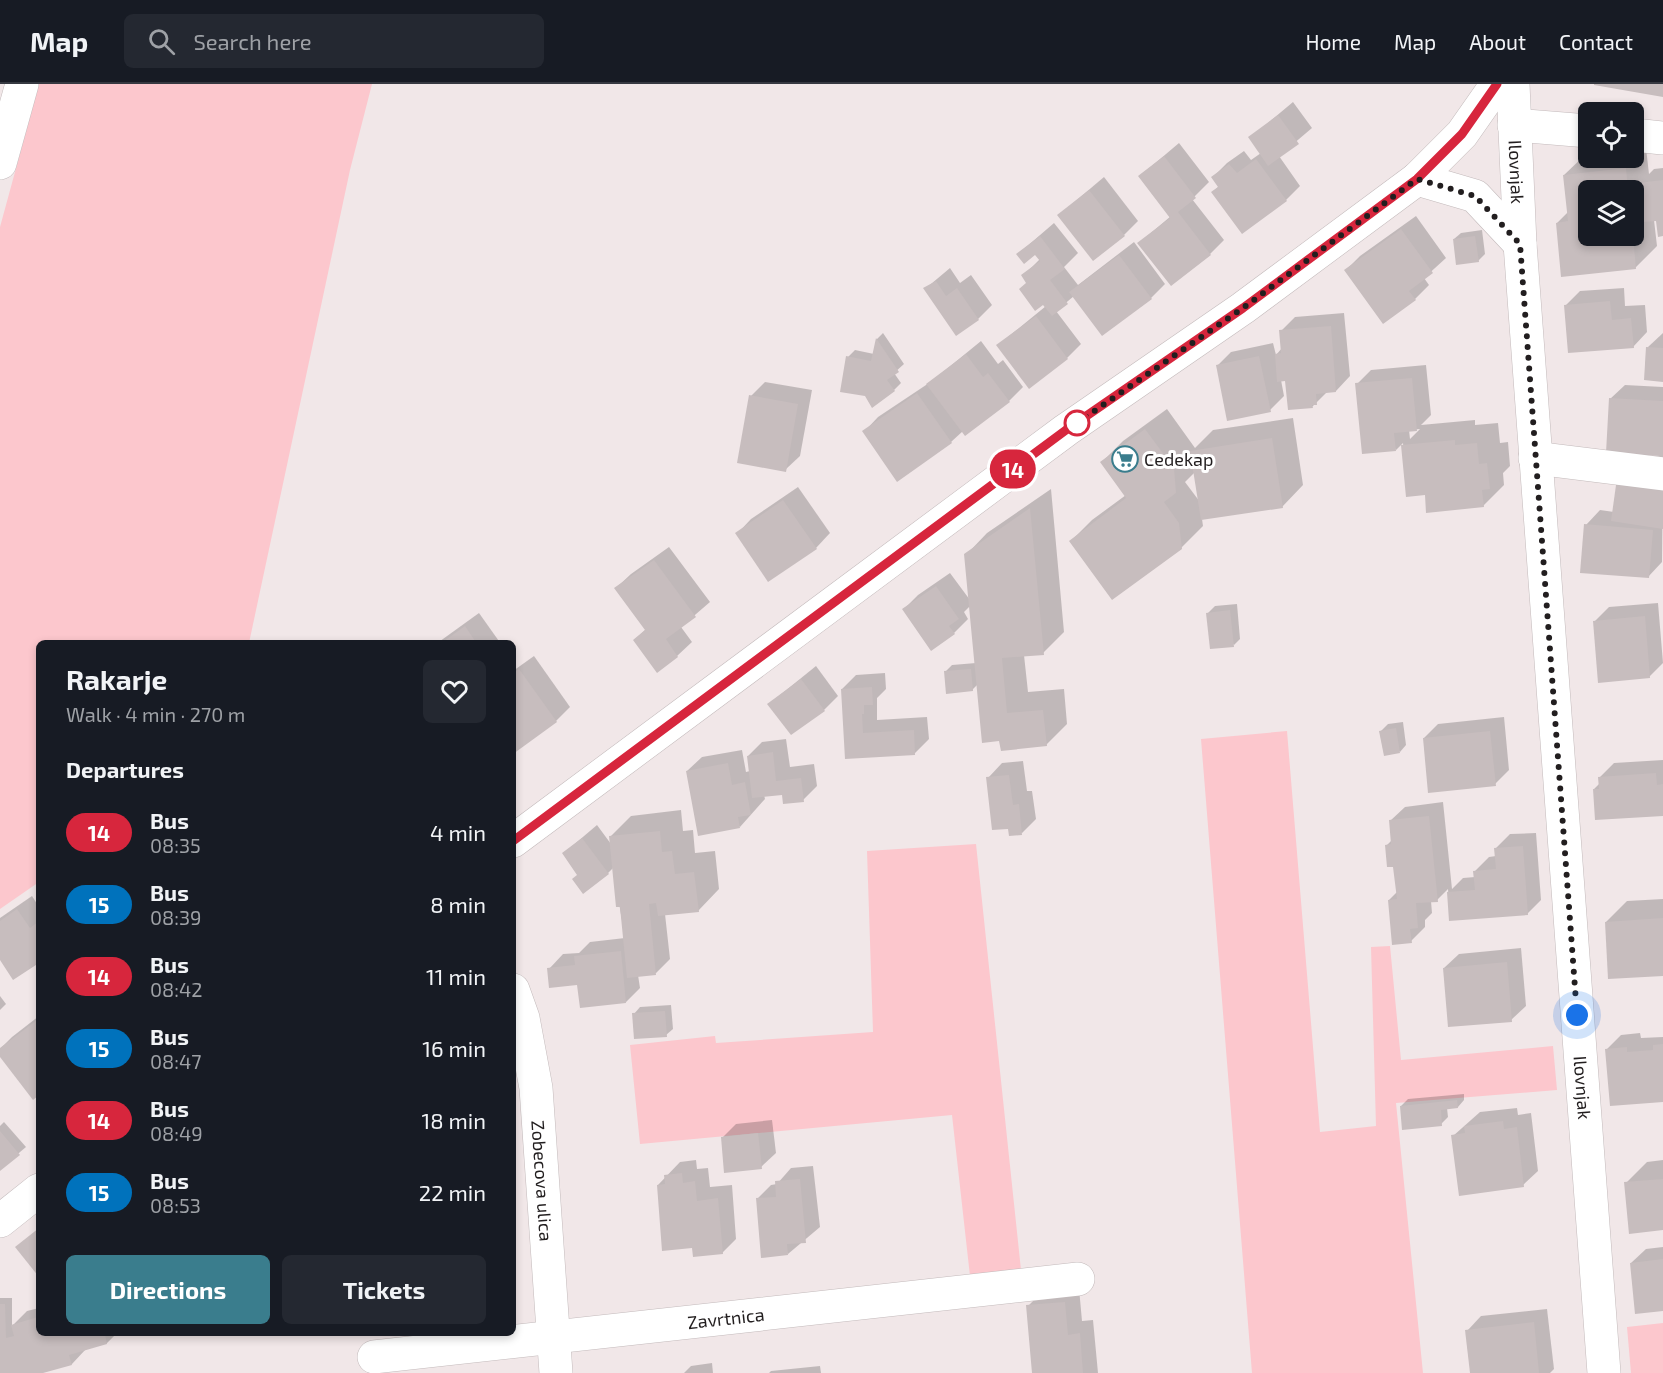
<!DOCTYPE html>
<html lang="en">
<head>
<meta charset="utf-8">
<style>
	body { margin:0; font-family:"Exo 2",sans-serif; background:#242831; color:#f1f3f6; height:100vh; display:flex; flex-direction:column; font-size:22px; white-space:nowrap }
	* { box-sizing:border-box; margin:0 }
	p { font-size:20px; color:#9ea1a6 }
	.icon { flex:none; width:33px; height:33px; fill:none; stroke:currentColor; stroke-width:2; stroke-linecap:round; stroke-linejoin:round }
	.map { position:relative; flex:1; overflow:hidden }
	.drawer { position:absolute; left:36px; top:556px; width:480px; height:696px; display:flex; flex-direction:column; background:#171b24; border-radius:9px; box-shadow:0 3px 9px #0003 }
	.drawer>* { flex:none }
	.badge { padding:0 12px; border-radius:20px; font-size:21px; line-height:39px }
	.fabs { position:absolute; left:1578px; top:18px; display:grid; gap:12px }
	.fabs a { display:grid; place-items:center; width:66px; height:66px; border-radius:9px; background:#171b24; box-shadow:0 3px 9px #0003; font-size:30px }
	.you { position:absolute; width:30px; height:30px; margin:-15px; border:4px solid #fff; border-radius:50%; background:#1a73e8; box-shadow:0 0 0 9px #1a73e833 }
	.map>.badge { position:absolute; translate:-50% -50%; box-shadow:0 0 0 3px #fff }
	h2 { padding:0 30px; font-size:22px; line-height:54px }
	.round { display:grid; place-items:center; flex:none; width:63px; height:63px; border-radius:9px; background:#242831 }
	.headline { display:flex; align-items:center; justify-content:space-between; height:102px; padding:0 30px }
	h1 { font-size:28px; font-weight:700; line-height:45px }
	.action { display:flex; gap:12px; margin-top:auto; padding:12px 30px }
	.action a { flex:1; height:69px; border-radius:9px; background:#3a7d8d; color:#fff; font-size:24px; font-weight:700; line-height:69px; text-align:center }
	.action a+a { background:#242831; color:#f1f3f6 }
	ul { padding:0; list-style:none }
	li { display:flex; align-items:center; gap:18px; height:72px; padding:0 30px }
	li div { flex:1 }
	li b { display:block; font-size:22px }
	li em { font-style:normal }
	li .badge { min-width:66px; font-weight:700; text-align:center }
	header { display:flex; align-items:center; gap:36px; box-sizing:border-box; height:84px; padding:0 30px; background:#171b24; border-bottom:2px solid #363941 }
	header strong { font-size:28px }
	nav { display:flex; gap:33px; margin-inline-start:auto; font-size:21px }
	.search { width:420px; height:54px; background:#242831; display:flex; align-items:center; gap:15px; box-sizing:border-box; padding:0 21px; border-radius:9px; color:#9ea1a6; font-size:22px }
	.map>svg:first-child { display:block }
</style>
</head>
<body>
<header>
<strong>Map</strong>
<div class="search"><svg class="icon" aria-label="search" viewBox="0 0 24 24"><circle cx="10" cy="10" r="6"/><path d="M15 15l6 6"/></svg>Search here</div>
<nav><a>Home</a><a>Map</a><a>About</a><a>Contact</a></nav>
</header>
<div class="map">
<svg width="1663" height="1289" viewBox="0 0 1663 1289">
	<rect width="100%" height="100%" fill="#f1e7e8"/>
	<g fill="#fcc7cd">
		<path d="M39 0H372L350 86 249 559 39 560V798L0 825V143Z"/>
		<path d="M1287 647 1320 1048 1376 1042 1371 863 1390 862 1401 976 1553 962 1557 1006 1396 1019 1423 1289H1252L1201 655Z"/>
		<path d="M976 760 1021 1186 970 1192 952 1031 640 1060 630 961 715 952 716 959 873 948 867 767Z"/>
		<path d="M1663 1239V1289H1631L1627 1243Z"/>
	</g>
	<g fill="#0003" fill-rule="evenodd">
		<path d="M1293 18 1312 44 1279 72 1300 102 1286 116 1213 108 1219 102 1213 93 1227 79 1244 67 1251 76 1261 69 1250 54Z"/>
		<path d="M1179 59 1209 98 1192 115 1224 156 1210 170 1139 159 1171 132 1140 92Z"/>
		<path d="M1646 64 1649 90 1654 85 1663 84V151L1657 135 1654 136 1657 162 1635 184 1557 139 1568 128 1564 91 1586 70H1588V74H1634V65ZM1588 106H1634V152H1588Z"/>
		<path d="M1104 93 1138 137 1124 151 1059 131Z"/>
		<path d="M1416 132 1446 174 1424 194 1429 201 1415 215 1346 186 1360 172Z"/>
		<path d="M1054 139 1078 169 1064 183 1078 201 1134 158 1165 200 1151 214 1103 250 1074 212 1056 227 1081 260 1067 274 998 261 1046 222 1023 192 1040 175 1035 168 1018 170Z"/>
		<path d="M1482 146 1485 170 1478 177 1454 155 1461 149Z"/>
		<path d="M950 184 960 199 971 191 992 221 978 235 925 205Z"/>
		<path d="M1624 204 1625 222 1645 221 1647 248 1633 263 1566 221 1580 207Z"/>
		<path d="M1344 229 1350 292 1336 307H1328L1312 323 1287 295 1281 296 1284 312 1270 326 1217 282 1231 268 1273 259 1276 271 1282 264 1281 247 1295 233Z"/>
		<path d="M883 249 904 280 894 289 901 299 894 306 848 273 855 266 874 270 877 255Z"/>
		<path d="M1663 249V296L1648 263Z"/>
		<path d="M981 257 998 280 1003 276 1023 303 1009 317 963 347 951 358 864 348 878 333 932 297Z"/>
		<path d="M1426 281 1431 331 1421 341 1475 336V341L1498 339 1500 359 1508 358 1510 382 1503 389 1504 401 1483 422 1426 409 1407 411 1403 359 1396 366 1357 300 1371 286ZM1420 345 1410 355 1409 346Z"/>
		<path d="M765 298 812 306 800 372 785 386 751 312Z"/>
		<path d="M1625 301 1663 303V376H1655L1661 370 1610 315Z"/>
		<path d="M1167 325 1195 364 1213 346 1293 334 1303 401 1282 423 1202 435 1203 442 1181 464 1071 457 1092 436 1126 411 1102 378 1123 357ZM1195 388 1200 418 1185 398Z"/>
		<path d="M1663 386 1662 478 1648 493 1586 441 1600 426 1614 428Z"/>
		<path d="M798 403 830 449 816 464 769 496 737 450 751 435Z"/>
		<path d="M1051 405 1064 548 1043 569 1024 571 1028 608 1064 605 1067 640 1046 661 1001 655 978 600 972 606 945 588 952 581 976 579 971 521 964 528 968 535 954 549 904 525 918 511 950 489 970 516 966 471 987 449Z"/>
		<path d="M669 463 710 518 681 543 692 558 677 572 635 556 646 545 616 504 631 490Z"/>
		<path d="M1658 519 1663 579 1649 593 1595 537 1609 523Z"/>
		<path d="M1237 520 1240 555 1234 561 1208 529 1215 522Z"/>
		<path d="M479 529 501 560H436Z"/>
		<path d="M534 572 570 623 556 637 513 667V587Z"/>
		<path d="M816 582 838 612 824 626 769 620Z"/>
		<path d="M885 589 886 605 877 614V636L927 633 929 655 915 669 847 674 842 605 856 591Z"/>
		<path d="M1504 633 1509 686 1495 700 1424 654 1438 640Z"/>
		<path d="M1403 638 1406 661 1400 668 1381 647 1388 640Z"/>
		<path d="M786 655 790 683 814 680 817 702 803 716 783 709 764 711 765 715 740 743 687 687 702 673 742 666 746 688 750 687 748 672 762 658Z"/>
		<path d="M1663 676V730L1594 705 1600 699V693L1614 679Z"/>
		<path d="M1023 677 1027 707H1032L1036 735 1022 749 1009 743 988 694 1002 679Z"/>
		<path d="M1443 718 1452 805 1463 794 1475 793V787L1489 773 1496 772V764L1510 750 1536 749 1541 816 1527 830 1450 836 1448 805 1437 816 1431 817 1432 829 1425 836V843L1411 857 1389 816 1397 808 1395 781 1386 762 1392 756 1390 737 1405 723Z"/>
		<path d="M681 726 683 747 693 746 695 769 715 767 719 805 698 827 665 830 670 875 656 889 638 891 640 904 626 918 578 900 549 885 563 870 579 869 590 858 625 854 613 784 608 789 579 791 564 769 597 741 611 760 610 753 631 732Z"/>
		<path d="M32 812 39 823V877L0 874V834Z"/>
		<path d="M1663 815V890L1606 838 1627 817Z"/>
		<path d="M1521 864 1526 922 1511 936 1444 884 1459 870Z"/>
		<path d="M0 912 6 920 0 926Z"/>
		<path d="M671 921 673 945 666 951 634 930 640 923Z"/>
		<path d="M39 932V1009L0 971V965L12 953Z"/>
		<path d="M1640 949 1641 954 1663 953V1017L1607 965 1621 951Z"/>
		<path d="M1464 1010V1016L1458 1023 1447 1024 1448 1033 1441 1040 1401 1022 1408 1015Z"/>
		<path d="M1517 1024 1518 1031 1531 1029 1538 1087 1523 1101 1453 1052 1480 1028Z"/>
		<path d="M772 1036 776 1069 761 1083 722 1054 736 1040Z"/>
		<path d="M4 1038 26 1063 0 1085V1042Z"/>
		<path d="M696 1076 697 1085 708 1084 710 1103 732 1101 736 1155 722 1169 694 1163 658 1101 680 1078Z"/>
		<path d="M1663 1076V1145L1626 1099 1647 1078Z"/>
		<path d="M813 1082 820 1143 788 1170 757 1115 771 1101 777 1100 791 1084Z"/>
		<path d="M1663 1163V1226L1631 1179 1646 1165Z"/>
		<path d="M1079 1204 1082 1237 1093 1236 1098 1289H1034L1028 1222 1042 1208Z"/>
		<path d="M0 1214H12V1242L27 1227 39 1224V1250H116L107 1259 86 1265 72 1280 38 1289H0Z"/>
		<path d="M1547 1225 1554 1285 1550 1289H1472L1467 1247 1481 1232Z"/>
		<path d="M712 1279 713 1289H684L691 1282Z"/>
		<path d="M820 1282 821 1289H769L771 1287Z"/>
	</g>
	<g fill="#c7bdbe">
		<path d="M1594 0H1663V13L1594 1Z"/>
		<path d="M1278 31 1299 60 1268 82 1248 53Z"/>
		<path d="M1164 72 1196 114 1178 128 1211 171 1171 202 1137 159 1170 134 1138 92Z"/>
		<path d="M1256 75 1287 117 1242 150 1211 108 1218 103 1211 93 1229 80 1237 89Z"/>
		<path d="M1626 84 1628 106H1588V152H1633L1636 185 1561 193 1556 139 1568 137 1563 91Z"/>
		<path d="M1663 96V152L1658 153 1656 137 1643 138 1638 99Z"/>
		<path d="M1089 106 1125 152 1093 177 1057 131Z"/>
		<path d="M1401 145 1433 189 1409 207 1416 216 1383 240 1344 186Z"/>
		<path d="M1040 152 1065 185 1050 196 1068 220 1052 232 1043 221 1035 227 1019 205 1026 199 1021 191 1040 177 1035 171 1024 180 1016 170Z"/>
		<path d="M1475 152 1479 178 1456 181 1453 155Z"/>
		<path d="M1119 171 1152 215 1102 252 1069 208Z"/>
		<path d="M936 197 946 212 957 204 979 236 956 252 923 204Z"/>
		<path d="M1610 217 1612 236 1631 234 1634 264 1568 269 1564 221Z"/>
		<path d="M1036 232 1068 275 1029 305 996 261Z"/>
		<path d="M1331 242 1336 308 1316 310 1317 321H1312L1313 324 1288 326 1285 297 1277 298 1275 270 1281 269 1279 246Z"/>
		<path d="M876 254 899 288 887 296 895 307 872 324 865 312 840 308 846 272 871 277Z"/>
		<path d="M1646 263 1663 264V298L1644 296Z"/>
		<path d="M966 270 983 293 988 289 1010 318 965 352 926 300Z"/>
		<path d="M1259 272 1271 328 1227 337 1216 281Z"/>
		<path d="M1412 294 1417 347 1394 349 1396 367 1362 370 1355 299Z"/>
		<path d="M917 309 952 359 897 398 862 347Z"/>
		<path d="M749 311 798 320 786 388 737 379Z"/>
		<path d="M1609 314 1663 317V378L1652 377 1660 372 1606 369Z"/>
		<path d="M1145 345 1174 384 1176 409 1164 418 1179 439 1182 465 1112 516 1069 457 1126 414 1100 378Z"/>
		<path d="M1272 354 1283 424 1201 436 1190 367Z"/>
		<path d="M1455 356V361L1477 359 1479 380 1487 379 1490 405 1482 406 1484 423 1426 429 1425 411 1406 413 1401 361Z"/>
		<path d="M1617 394 1663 401V445L1611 437Z"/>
		<path d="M783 416 817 465 768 498 735 449Z"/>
		<path d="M1030 424 1044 571 1002 574 1007 629 1043 626 1047 662 1001 667 999 657 982 659 964 470Z"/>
		<path d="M1584 440 1653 446 1649 494 1580 489Z"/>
		<path d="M654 476 696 533 666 555 678 573 657 589 633 556 645 546 614 504Z"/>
		<path d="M936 502 959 535 949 542 955 550 931 567 902 525Z"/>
		<path d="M1230 526 1234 563 1210 565 1206 529Z"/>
		<path d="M1645 532 1650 594 1598 599 1593 537Z"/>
		<path d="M465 542 477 560H440Z"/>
		<path d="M519 585 557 638 513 670V589Z"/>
		<path d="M971 585 973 607 946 610 944 587Z"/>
		<path d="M801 595 825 627 791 651 767 620Z"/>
		<path d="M872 603 873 621H864V630H862L863 649 914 646 915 671 845 675 841 605Z"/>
		<path d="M1396 644 1400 669 1384 672 1379 647Z"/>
		<path d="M1490 647 1496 702 1428 709 1423 654Z"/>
		<path d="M773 668 776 697 801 694 804 718 783 720 782 711 752 714 747 672Z"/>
		<path d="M728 679 732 701 745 698 751 731 738 733 740 744 698 752 686 687Z"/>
		<path d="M1656 689 1657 701 1663 700V732L1595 736 1593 705H1599L1598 693Z"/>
		<path d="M1009 691 1013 721 1019 720 1022 751 1009 752 1008 745 992 746 986 693Z"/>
		<path d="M1429 732 1438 818 1416 819 1418 844 1410 845 1412 859 1392 861 1388 816 1397 815 1393 783H1387L1385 761 1391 760 1389 736Z"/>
		<path d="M660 747 662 768 672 767 675 790 694 788 699 828 658 832 656 819 649 820 656 891 627 894 620 823H616L609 752Z"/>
		<path d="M582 754 609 790 583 810 572 795 577 791 562 769Z"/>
		<path d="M1523 762 1528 831 1449 837 1447 808 1475 806 1473 787 1496 785 1494 764Z"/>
		<path d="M17 825 30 844 39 837V879L13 896 0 876V837Z"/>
		<path d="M1663 834V892L1608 895 1605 838Z"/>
		<path d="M621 867 626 919 580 924 577 901 549 904 547 884 575 881 574 872Z"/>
		<path d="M1507 878 1512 938 1448 943 1443 884Z"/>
		<path d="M665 927 667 953 634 955 632 929Z"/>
		<path d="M37 936 39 939V1011L33 1016 0 973V964Z"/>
		<path d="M1663 960V1018L1610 1022 1605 965 1627 963V968L1653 966V961Z"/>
		<path d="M1457 1016 1458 1024 1441 1026 1442 1042 1402 1046 1400 1022Z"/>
		<path d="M1503 1037 1504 1045 1517 1043 1524 1103 1459 1112 1451 1051 1465 1049 1464 1042Z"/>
		<path d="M0 1047 20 1071 0 1087Z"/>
		<path d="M758 1049 762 1085 724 1089 721 1053Z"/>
		<path d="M682 1089 683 1099 695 1097 697 1117 718 1114 723 1170 693 1173 692 1164 662 1167 657 1101 665 1100 664 1091Z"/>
		<path d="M800 1095 806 1159 787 1160 788 1171 761 1174 756 1114 776 1113 775 1097Z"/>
		<path d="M1663 1095V1146L1629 1150 1624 1098Z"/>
		<path d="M39 1144V1193L15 1163Z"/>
		<path d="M1663 1175V1227L1635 1230 1630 1179Z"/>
		<path d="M1065 1218 1068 1251 1080 1249 1083 1289H1032L1026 1221Z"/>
		<path d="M0 1220H5L6 1254 14 1252 11 1241 38 1233 39 1250H105L107 1260 69 1271 72 1281 43 1289H0Z"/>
		<path d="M1534 1238 1539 1289H1470L1465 1246Z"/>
	</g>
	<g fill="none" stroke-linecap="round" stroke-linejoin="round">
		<g stroke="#c3babb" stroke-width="34">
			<g id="minor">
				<path id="s1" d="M1513 0 1520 160 1604 1289"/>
				<path d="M1514 41 1588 47"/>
				<path d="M1634 51 1663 54"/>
				<path d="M0 79 22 0"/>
				<path d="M1417 95 1475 112 1520 160"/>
				<path d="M1535 374 1663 390"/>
				<path id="s2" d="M513 906 523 934 536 1004 556 1289"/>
				<path id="s3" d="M374 1273 1078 1195"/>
			</g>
		</g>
		<g stroke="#c3babb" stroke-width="34">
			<g id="major">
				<path d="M513 757 1066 346 1243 224 1417 95 1462 50 1497 0"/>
				<path d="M0 1137 39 1106"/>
			</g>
		</g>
		<use href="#minor" stroke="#fff" stroke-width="33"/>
		<use href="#major" stroke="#fff" stroke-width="33"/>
	</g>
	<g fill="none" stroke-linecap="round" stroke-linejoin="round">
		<g stroke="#fff" stroke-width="14">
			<path id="line" d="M513 757 1066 346 1243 224 1417 95 1462 50 1497 0"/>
		</g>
		<use href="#line" stroke="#d7263d" stroke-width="9"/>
		<path stroke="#221e1f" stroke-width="6" stroke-dasharray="0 10.8" d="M1077 339 1243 224 1417 95 1475 112 1520 160 1577 931"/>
	</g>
	<defs>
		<g id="supermarket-ring" transform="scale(1.35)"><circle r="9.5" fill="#fff" stroke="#3a7d8d" stroke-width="1.5"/><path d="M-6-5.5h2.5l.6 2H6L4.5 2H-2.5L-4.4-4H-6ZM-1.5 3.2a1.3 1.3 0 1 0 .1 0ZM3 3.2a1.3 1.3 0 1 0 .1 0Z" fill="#3a7d8d"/></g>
	</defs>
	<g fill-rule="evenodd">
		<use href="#supermarket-ring" x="1125" y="375"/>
	</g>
	<circle fill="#fff" stroke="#d7263d" stroke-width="3" cx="1077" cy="339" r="12"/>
	<g text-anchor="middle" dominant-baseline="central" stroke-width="6" stroke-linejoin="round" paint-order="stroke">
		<g font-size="18" fill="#221e1f" stroke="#fff">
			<text stroke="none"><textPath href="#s1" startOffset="88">Ilovnjak</textPath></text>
			<text stroke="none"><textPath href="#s1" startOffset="1006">Ilovnjak</textPath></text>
			<text stroke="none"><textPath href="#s2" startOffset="194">Zobecova ulica</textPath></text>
			<text stroke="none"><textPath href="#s3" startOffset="354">Zavrtnica</textPath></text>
		</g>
		<g font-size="18" fill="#221e1f" stroke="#fff" text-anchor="start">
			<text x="1144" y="375">Cedekap</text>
		</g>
	</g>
</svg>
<div class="fabs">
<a><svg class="icon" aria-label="locate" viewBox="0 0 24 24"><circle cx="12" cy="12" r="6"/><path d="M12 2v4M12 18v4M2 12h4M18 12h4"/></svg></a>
<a><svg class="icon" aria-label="layers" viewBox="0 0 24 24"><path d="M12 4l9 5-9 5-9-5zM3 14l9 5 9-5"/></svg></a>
</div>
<div class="you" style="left:1577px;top:931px"></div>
<b class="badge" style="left:1013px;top:385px;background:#d7263d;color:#fff">14</b>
<section class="drawer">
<div class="headline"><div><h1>Rakarje</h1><p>Walk · 4 min · 270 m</p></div><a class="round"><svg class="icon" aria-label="heart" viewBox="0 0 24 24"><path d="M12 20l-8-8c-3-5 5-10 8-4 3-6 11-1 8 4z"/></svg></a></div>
<h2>Departures</h2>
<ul>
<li><span class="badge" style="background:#d7263d;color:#fff">14</span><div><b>Bus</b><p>08:35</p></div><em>4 min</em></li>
<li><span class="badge" style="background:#0072bc;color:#fff">15</span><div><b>Bus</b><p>08:39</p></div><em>8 min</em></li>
<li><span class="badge" style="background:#d7263d;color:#fff">14</span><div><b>Bus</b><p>08:42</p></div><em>11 min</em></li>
<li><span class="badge" style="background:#0072bc;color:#fff">15</span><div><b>Bus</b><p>08:47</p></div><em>16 min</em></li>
<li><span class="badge" style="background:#d7263d;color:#fff">14</span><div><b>Bus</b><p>08:49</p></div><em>18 min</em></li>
<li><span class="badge" style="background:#0072bc;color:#fff">15</span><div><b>Bus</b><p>08:53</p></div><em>22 min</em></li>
</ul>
<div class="action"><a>Directions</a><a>Tickets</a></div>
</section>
</div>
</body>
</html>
